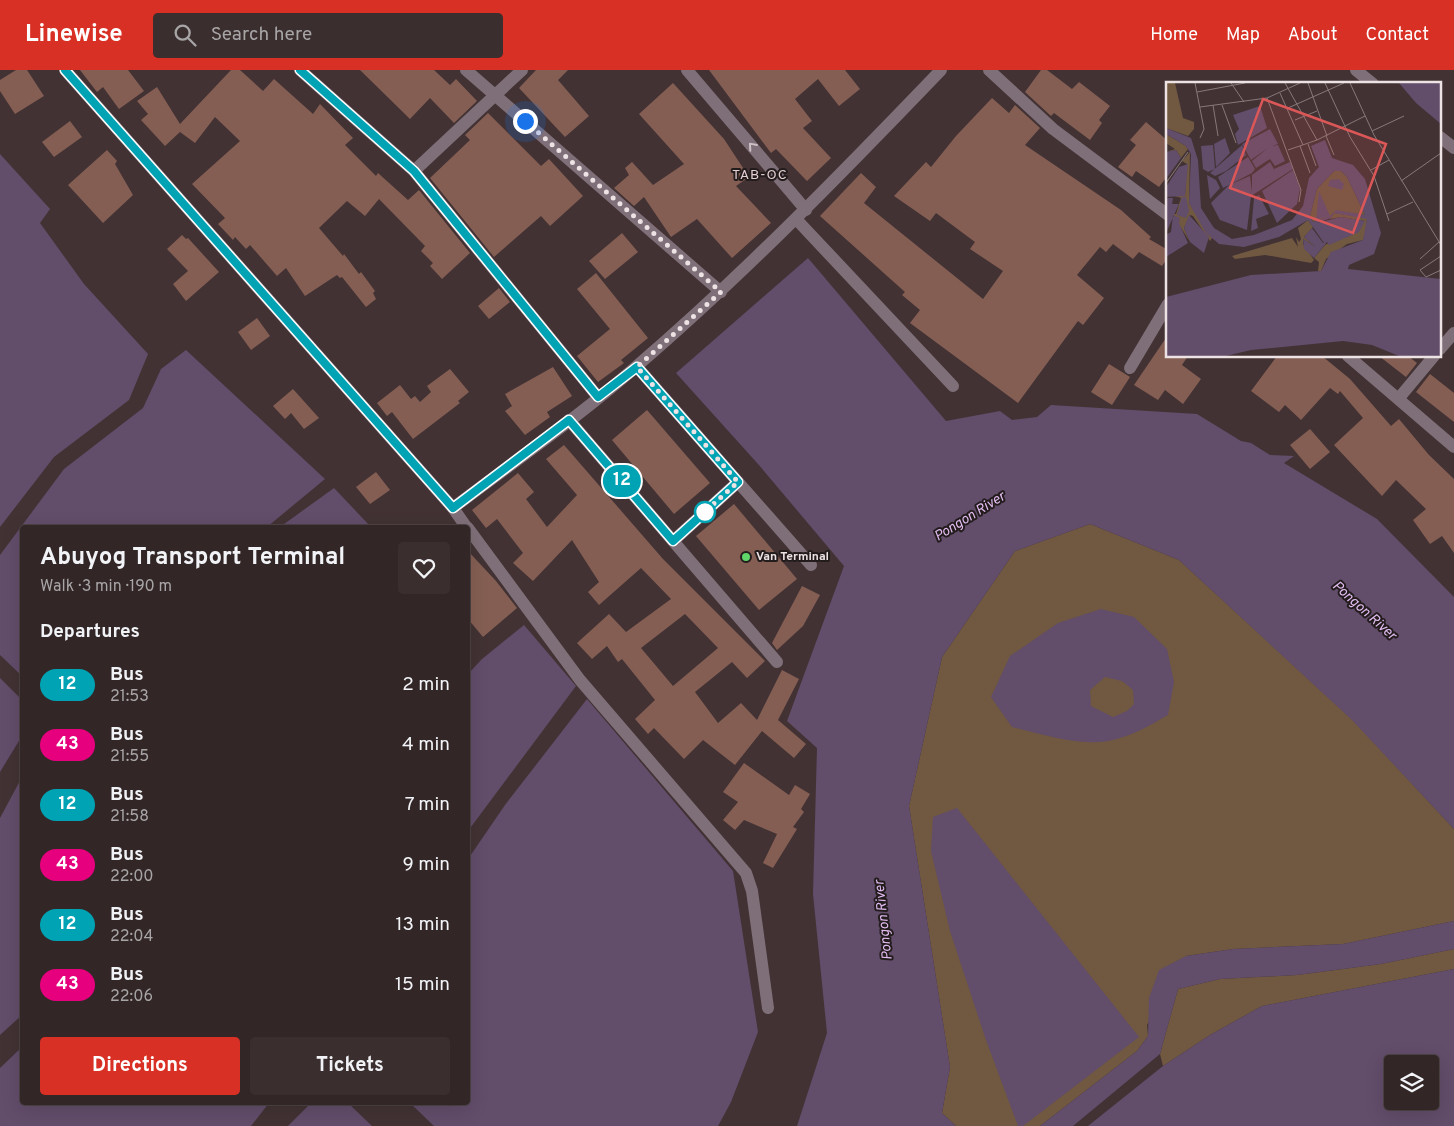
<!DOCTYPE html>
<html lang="en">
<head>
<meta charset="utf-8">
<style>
	body { margin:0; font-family:Overpass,sans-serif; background:#3a2e2f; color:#f1f3f6; height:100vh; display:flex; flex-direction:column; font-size:19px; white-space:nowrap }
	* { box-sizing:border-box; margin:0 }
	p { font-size:16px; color:#a8a5a7 }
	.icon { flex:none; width:28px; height:28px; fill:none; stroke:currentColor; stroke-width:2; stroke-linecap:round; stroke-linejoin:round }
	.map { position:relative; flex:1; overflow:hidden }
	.sheet { position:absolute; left:20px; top:455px; width:450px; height:580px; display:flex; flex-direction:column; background:#322627; border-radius:5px; box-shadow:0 5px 20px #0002,0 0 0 1px #4d4344 }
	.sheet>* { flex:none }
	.badge { padding:0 10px; border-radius:16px; font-size:18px; line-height:32px }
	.controls { position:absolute; left:1384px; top:985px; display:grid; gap:10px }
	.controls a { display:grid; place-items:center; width:55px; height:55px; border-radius:5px; background:#322627; box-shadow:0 5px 20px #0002,0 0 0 1px #4d4344; font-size:25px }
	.you { position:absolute; width:25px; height:25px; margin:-12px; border:4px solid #fff; border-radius:50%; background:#1a73e8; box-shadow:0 0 0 8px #1a73e833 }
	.map>.badge { position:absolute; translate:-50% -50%; box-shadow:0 0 0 2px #fff }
	h2 { padding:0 20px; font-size:19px; line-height:45px }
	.round { display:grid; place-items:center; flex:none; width:52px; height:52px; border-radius:5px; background:#3a2e2f }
	.overview { display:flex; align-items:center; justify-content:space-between; height:85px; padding:0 20px }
	h1 { font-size:24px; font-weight:700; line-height:38px }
	.action { display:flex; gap:10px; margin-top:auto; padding:10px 20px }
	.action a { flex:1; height:58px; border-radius:5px; background:#d93025; color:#fff; font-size:20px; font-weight:700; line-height:58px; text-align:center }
	.action a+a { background:#3a2e2f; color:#f1f3f6 }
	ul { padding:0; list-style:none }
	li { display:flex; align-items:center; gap:15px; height:60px; padding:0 20px }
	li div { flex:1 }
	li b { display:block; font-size:19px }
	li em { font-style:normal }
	li .badge { min-width:55px; font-weight:700; text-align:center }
	header { display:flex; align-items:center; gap:30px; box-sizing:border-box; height:70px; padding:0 25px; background:#d93025; color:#fff }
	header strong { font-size:24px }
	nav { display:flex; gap:28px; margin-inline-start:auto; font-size:18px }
	.search { width:350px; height:45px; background:#3a2e2f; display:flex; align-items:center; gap:12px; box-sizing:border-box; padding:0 18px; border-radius:5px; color:#a8a5a7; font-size:19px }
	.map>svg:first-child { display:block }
</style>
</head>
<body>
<header>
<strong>Linewise</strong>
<div class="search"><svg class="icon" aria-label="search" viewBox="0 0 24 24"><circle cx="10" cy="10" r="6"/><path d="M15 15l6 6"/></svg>Search here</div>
<nav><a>Home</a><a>Map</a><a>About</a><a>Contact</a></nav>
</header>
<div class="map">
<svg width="1454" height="1056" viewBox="0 0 1454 1056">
	<rect width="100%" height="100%" fill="#423234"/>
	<g fill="#705841">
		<path d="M1090 454 1179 490 1353 650 1454 759V851L1343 874 1233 879 1186 886 1147 955 1148 966 1137 981 1040 1056H956L942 1043 950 997 909 736 942 587 1015 481Z"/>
		<path d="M1454 879V899L1262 936 1210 965 1163 996 1160 984 1178 919 1220 909 1297 905 1381 894Z"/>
	</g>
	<g fill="#624d6a" fill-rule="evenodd">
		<path d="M0 84 50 139 40 153 84 214 148 284 129 330 54 387 0 457Z"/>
		<path d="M808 188 946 351 1000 341 1012 350 1037 347 1051 335 1197 344 1241 371 1251 373 1270 385 1294 386 1284 393 1377 449 1454 527V759L1352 650 1179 490 1090 454 1015 481 942 587 909 736 950 997 942 1043 956 1056H797L827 963 813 824 817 678 787 651 844 496 758 394 676 303Z"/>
		<path d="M186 280 325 409 267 457 22 458V606L0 585V485L64 399 143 338 161 299Z"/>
		<path d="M334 418 371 457H280Z"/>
		<path d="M1101 539 1134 547 1167 579 1174 612 1168 645C1149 656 1130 667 1108 671 1077 676 1042 664 1012 657L991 627 1010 586 1058 553ZM1105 607 1122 611 1133 620 1134 634 1127 641 1113 647 1091 636 1090 620Z"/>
		<path d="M524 555 576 616 468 761V604L482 589Z"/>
		<path d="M0 608 22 630V666L0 702Z"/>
		<path d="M587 629 733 801 758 962 731 1032 718 1056H434L410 1033 468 1032V789L505 735Z"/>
		<path d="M22 707V945L0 965V748Z"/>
		<path d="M957 738 1139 967 1023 1056H1018L986 970 950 861 931 781 933 747Z"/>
		<path d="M1454 851V879L1381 894 1297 905 1220 909 1178 919 1160 984 1073 1056H1040L1137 981 1148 966 1149 928 1159 900 1186 886 1233 879 1343 874Z"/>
		<path d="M1454 899V1056H1088L1163 996 1210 965 1262 936ZM1392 994H1430V1031H1392Z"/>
		<path d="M22 977V1032L269 1033 251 1056H0V998Z"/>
		<path d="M311 1033H348L372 1056H288Z"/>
	</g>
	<g fill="#845e53" fill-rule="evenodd">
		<path d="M16 0H27L44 26 15 44 0 21V10Z"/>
		<path d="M80 0H128L144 21 119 39 103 17 97 22Z"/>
		<path d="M231 0H240L263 21 274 9 313 44 320 34 353 68 345 75 376 106 378 103 408 130 419 120 470 183 442 209 430 196 433 193 421 181 425 176 379 129 365 146 347 131 319 158 343 186 344 184 359 204 361 202 375 221 373 223 376 229 366 237 342 207 340 208 337 205 305 226 286 198 277 206 250 175 246 179 235 167 233 170 218 154 225 148 192 114 240 71 215 47 195 73 180 62 165 76 141 50 148 44 137 31 157 17 180 54Z"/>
		<path d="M360 0H434L450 15 456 9 477 31 454 53 430 28 410 49Z"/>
		<path d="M536 0H568L558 10 589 46 565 67 519 18Z"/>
		<path d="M709 0H845L860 19 839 36 818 9 795 29 812 51 803 58 831 88 807 111 776 79 771 83Z"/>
		<path d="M1041 0H1047L1072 19 1079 12 1110 36 1099 50 1102 53 1090 70 1054 43 1051 46 1025 22Z"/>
		<path d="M673 13 724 69 749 107 736 116 771 153 732 188 697 149 671 167 644 127 634 136 614 118 629 105 625 98 632 92 653 115 684 94 639 44Z"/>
		<path d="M992 28 1009 43 1015 35 1040 58 1025 75 1121 140 1151 167 1149 169 1168 180V187L1162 196 1139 182 1133 189 1113 174 1106 182 1100 177 1077 205 1104 228 1083 255 1078 251 1018 333 910 253 920 240 902 225 905 222 820 146 861 103 876 117 864 133 983 229 1003 201 970 179 975 172 936 143 930 151 894 126 926 92 931 97 956 66Z"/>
		<path d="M488 43 541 96 549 89 583 126 550 156 541 146 494 187 430 108 470 70 465 65Z"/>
		<path d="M70 51 82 67 54 87 42 72Z"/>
		<path d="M1146 52 1168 71V105L1159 117 1136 101 1132 107 1118 97 1136 75 1130 70Z"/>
		<path d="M107 80 117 91 115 94 133 125 103 153 68 115Z"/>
		<path d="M622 163 638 182 605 209 589 191Z"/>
		<path d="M182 165 186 169 188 168 219 202 186 231 173 214 188 201 167 179Z"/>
		<path d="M596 203 648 268 621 290 624 293 598 312 577 286 610 259 577 219Z"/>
		<path d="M499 218 510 232 489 249 478 236Z"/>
		<path d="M257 248 270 266 251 280 238 262Z"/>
		<path d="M1168 265V286H1188L1182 295 1201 309 1183 334 1165 320 1158 330 1134 315Z"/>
		<path d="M1277 286H1322L1350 309 1391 356 1399 349 1429 385 1454 409V483L1442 466 1430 474 1413 450 1426 439 1396 410 1382 426 1334 375 1363 348 1340 321 1338 324 1330 318 1301 350 1285 335 1279 342 1251 321Z"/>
		<path d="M1379 286H1408L1417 293 1406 307Z"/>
		<path d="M1109 294 1130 307 1112 335 1091 322Z"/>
		<path d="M553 297 572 326 547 342 550 347 525 365 505 341 512 336 505 324Z"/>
		<path d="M450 299 469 322 458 331 460 333 413 369 392 342 387 346 377 333 400 315 411 329 415 326 420 332 431 322 427 316Z"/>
		<path d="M1430 304 1454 323V352L1416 322Z"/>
		<path d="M293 319 319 348 304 359 291 343 285 349 273 336Z"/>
		<path d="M647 340 710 413 674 444 612 370Z"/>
		<path d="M1310 359 1330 382 1310 399 1290 375Z"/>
		<path d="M564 375 663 489 765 591 747 608 732 592 695 622 718 653 741 633 757 650 782 600 799 609 778 650 806 674 794 688 762 661 735 695 703 670 684 689 654 658 648 664 635 649 655 630 622 589 618 592 607 576 592 589 577 573 609 544 626 562 671 529 641 498 599 535 588 522 599 512 572 470 533 511 513 493 523 483 497 449 486 458 472 440 518 403 534 422 526 429 547 457 577 425 546 389ZM685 544 718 578 673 616 641 578Z"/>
		<path d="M376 402 390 420 370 434 356 417Z"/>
		<path d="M734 434 797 509 759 540 696 466Z"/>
		<path d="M468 481 496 511 517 538 483 567 468 549Z"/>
		<path d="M802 516 820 525 803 556 777 580 772 573Z"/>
		<path d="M744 693 789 725 795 715 810 724 801 739 804 742 793 757 797 759 773 798 763 793 777 764 744 750 735 760 723 750 738 732 723 722Z"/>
	</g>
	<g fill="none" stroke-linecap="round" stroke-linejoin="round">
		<g stroke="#7f6f78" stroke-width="12">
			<path d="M65 0 453 438 467 458"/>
			<path d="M300 0 414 101 598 327"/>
			<path d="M466 0 721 222"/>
			<path d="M687 0 806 140"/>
			<path d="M989 0 1053 59 1168 145"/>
			<path d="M1356 0 1373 14"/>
			<path d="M1440 67 1454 78"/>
			<path d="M414 101 522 0"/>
			<path d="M796 149 953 316"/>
			<path d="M1440 279 1454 263"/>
			<path d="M1348 286 1454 377"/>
			<path d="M637 297 811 495"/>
			<path d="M1130 298 1168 234"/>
			<path d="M1399 328 1434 286"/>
			<path d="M569 350 777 592"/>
			<path d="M453 438C515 391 580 346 638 295 745 203 843 102 941 0"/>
			<path d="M468 458 580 610 746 803 752 821 768 938"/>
			<path d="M673 471 738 412"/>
		</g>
	</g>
	<defs><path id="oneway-chevron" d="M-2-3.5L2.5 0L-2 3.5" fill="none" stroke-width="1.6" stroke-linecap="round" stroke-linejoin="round" transform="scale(1.25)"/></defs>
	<use stroke="#cdc0c4" href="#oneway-chevron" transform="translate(752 76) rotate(-131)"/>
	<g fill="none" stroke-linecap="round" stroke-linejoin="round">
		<g stroke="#fff" stroke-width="11">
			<path id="line" d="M65 0 453 438 569 350 673 471 738 412 637 297 598 327 414 101 300 0"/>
		</g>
		<use href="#line" stroke="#00a3b4" stroke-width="8"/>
		<path stroke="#eee3e4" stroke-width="5" stroke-dasharray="0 9" d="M525 51 721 222 637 297 738 412 699 447 705 442"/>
	</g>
	<circle fill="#fff" stroke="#00a3b4" stroke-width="2.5" cx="705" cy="442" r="10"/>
	<circle fill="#60d56a" stroke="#231c1d" stroke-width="2" cx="746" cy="487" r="5"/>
	<g text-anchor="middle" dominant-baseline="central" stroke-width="4" stroke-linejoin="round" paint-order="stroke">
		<g font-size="12" font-weight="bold" fill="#eee3e4" stroke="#231c1d" text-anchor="start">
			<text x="756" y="487">Van Terminal</text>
		</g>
		<g font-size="14" letter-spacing="1" fill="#e5cfd2" stroke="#231c1d">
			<text x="760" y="105">TAB-OC</text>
		</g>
		<g font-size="14" font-style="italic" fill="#e3bdf2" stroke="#231c1d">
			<text transform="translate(970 447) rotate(-32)">Pongon River</text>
			<text transform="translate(1364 541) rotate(42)">Pongon River</text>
			<text transform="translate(884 850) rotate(-96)">Pongon River</text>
		</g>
	</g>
	<g transform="translate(1166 12)">
		<rect width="275" height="275" fill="#423234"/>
		<path d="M0 1H9L17 36 28 40V47L22 54 0 46ZM0 52 20 64 22 67 15 76 10 68 0 70 9 67 0 61ZM24 70 23 121 46 156 44 159 27 134 24 133 18 146 24 160 7 133 5 140 6 132H10L15 116 9 114H19L21 82 16 79ZM168 89H175L181 95 199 133 170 129 163 135 147 140 144 134 151 107ZM168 131 201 136 200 151 197 158 181 162 160 177 155 189H152L153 180 148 176 159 163 199 139 175 135 164 137ZM142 138 147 145 138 155 150 165 137 157V162L148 178 145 181 99 173 69 177 66 174 126 156 132 165 130 155 133 160 135 157 132 146Z" fill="#705841"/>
		<path d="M233 1H275V42L250 21ZM94 24 101 46 72 63 69 52 73 47 67 33ZM0 46 25 56 32 78 35 126 48 146 66 157 88 153 126 138 137 124 143 96 153 85 145 64 159 58 166 76 187 83 199 97 215 151 208 172 183 183 182 187 275 197V274H233L206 263 177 259 85 268 60 274H0V215L85 193 155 189 165 170 197 158 201 137 168 131 165 136 151 141 175 135 199 139 193 150 163 163 161 160 148 176 138 167 137 157 150 165 138 155 146 146 157 161H158L142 138 113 155 78 165 53 162 40 151 23 121 25 72 20 64 0 52ZM168 89H175L181 95 199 133 170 128 164 134 153 109 150 138 163 134 147 140 144 134 151 107ZM104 47 112 62 106 64 112 63 119 79 109 84 104 77 90 86 86 79 102 66 85 78 76 62ZM59 56 64 71 50 85 48 62ZM47 63 49 87 42 90 37 87 35 64ZM76 63 80 73 60 89 49 94 44 91ZM10 68 15 76 0 97V70ZM82 75 89 87 86 91 57 106 52 95ZM104 80 108 87 124 80 127 87 85 114 81 148 54 138 45 121 63 103 84 94 86 110V93ZM22 82 19 114 0 115V105L13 85ZM127 88 134 107 131 122 111 141 96 109ZM41 93 50 98 54 106 44 117ZM173 97 178 102 176 108 162 104 164 98ZM93 113 103 132 90 137 92 146 85 149 88 116ZM16 115H20L23 129 20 136 11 133ZM0 116H7L6 122H13L0 151ZM7 133 14 136 13 141 22 161 0 175V153L5 150ZM23 133 43 155 38 171 24 160 18 146Z" fill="#624d6a" fill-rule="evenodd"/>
		<path fill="none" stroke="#87797a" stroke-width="1" d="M29 1 38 47 34 56M65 1 78 20M119 1 151 58M142 1 161 54M159 1 184 55 208 94 223 139M184 1 208 53 275 163M31 10 79 1M114 11 137 63M101 16 135 108 133 120M47 23 52 54M56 23 70 61M34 25 101 16 134 1M122 26 178 1M129 38 151 29M206 49 238 34M160 54 168 73M142 62 150 84M134 64 144 91M122 68 151 58 199 34M205 88 223 78M235 99 275 71M0 101 22 70M221 132 247 120M275 174 254 188 260 195 275 188M254 177 273 160"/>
		<path fill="#dc5757" fill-opacity="0.15" stroke="#dc5757" stroke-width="2.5" d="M97 17 220 62 187 151 64 106Z"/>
		<rect width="275" height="275" fill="none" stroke="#eee3e4" stroke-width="2.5"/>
	</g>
</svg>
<div class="controls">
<a><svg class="icon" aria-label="layers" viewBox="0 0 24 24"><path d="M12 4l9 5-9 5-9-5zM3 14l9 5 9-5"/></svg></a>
</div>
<div class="you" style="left:525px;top:51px"></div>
<b class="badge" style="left:622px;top:411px;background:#00a3b4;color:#fff">12</b>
<section class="sheet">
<div class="overview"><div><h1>Abuyog Transport Terminal</h1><p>Walk · 3 min · 190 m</p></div><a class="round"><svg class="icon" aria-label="heart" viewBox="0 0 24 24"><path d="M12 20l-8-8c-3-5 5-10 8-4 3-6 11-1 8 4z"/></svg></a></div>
<h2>Departures</h2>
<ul>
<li><span class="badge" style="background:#00a3b4;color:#fff">12</span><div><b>Bus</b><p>21:53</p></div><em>2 min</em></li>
<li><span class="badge" style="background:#e6007e;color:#fff">43</span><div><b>Bus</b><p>21:55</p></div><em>4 min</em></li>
<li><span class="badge" style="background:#00a3b4;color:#fff">12</span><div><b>Bus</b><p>21:58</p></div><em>7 min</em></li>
<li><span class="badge" style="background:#e6007e;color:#fff">43</span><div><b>Bus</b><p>22:00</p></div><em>9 min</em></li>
<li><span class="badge" style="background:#00a3b4;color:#fff">12</span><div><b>Bus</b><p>22:04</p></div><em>13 min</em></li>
<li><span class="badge" style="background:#e6007e;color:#fff">43</span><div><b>Bus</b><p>22:06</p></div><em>15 min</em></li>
</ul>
<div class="action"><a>Directions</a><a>Tickets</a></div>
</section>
</div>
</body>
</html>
